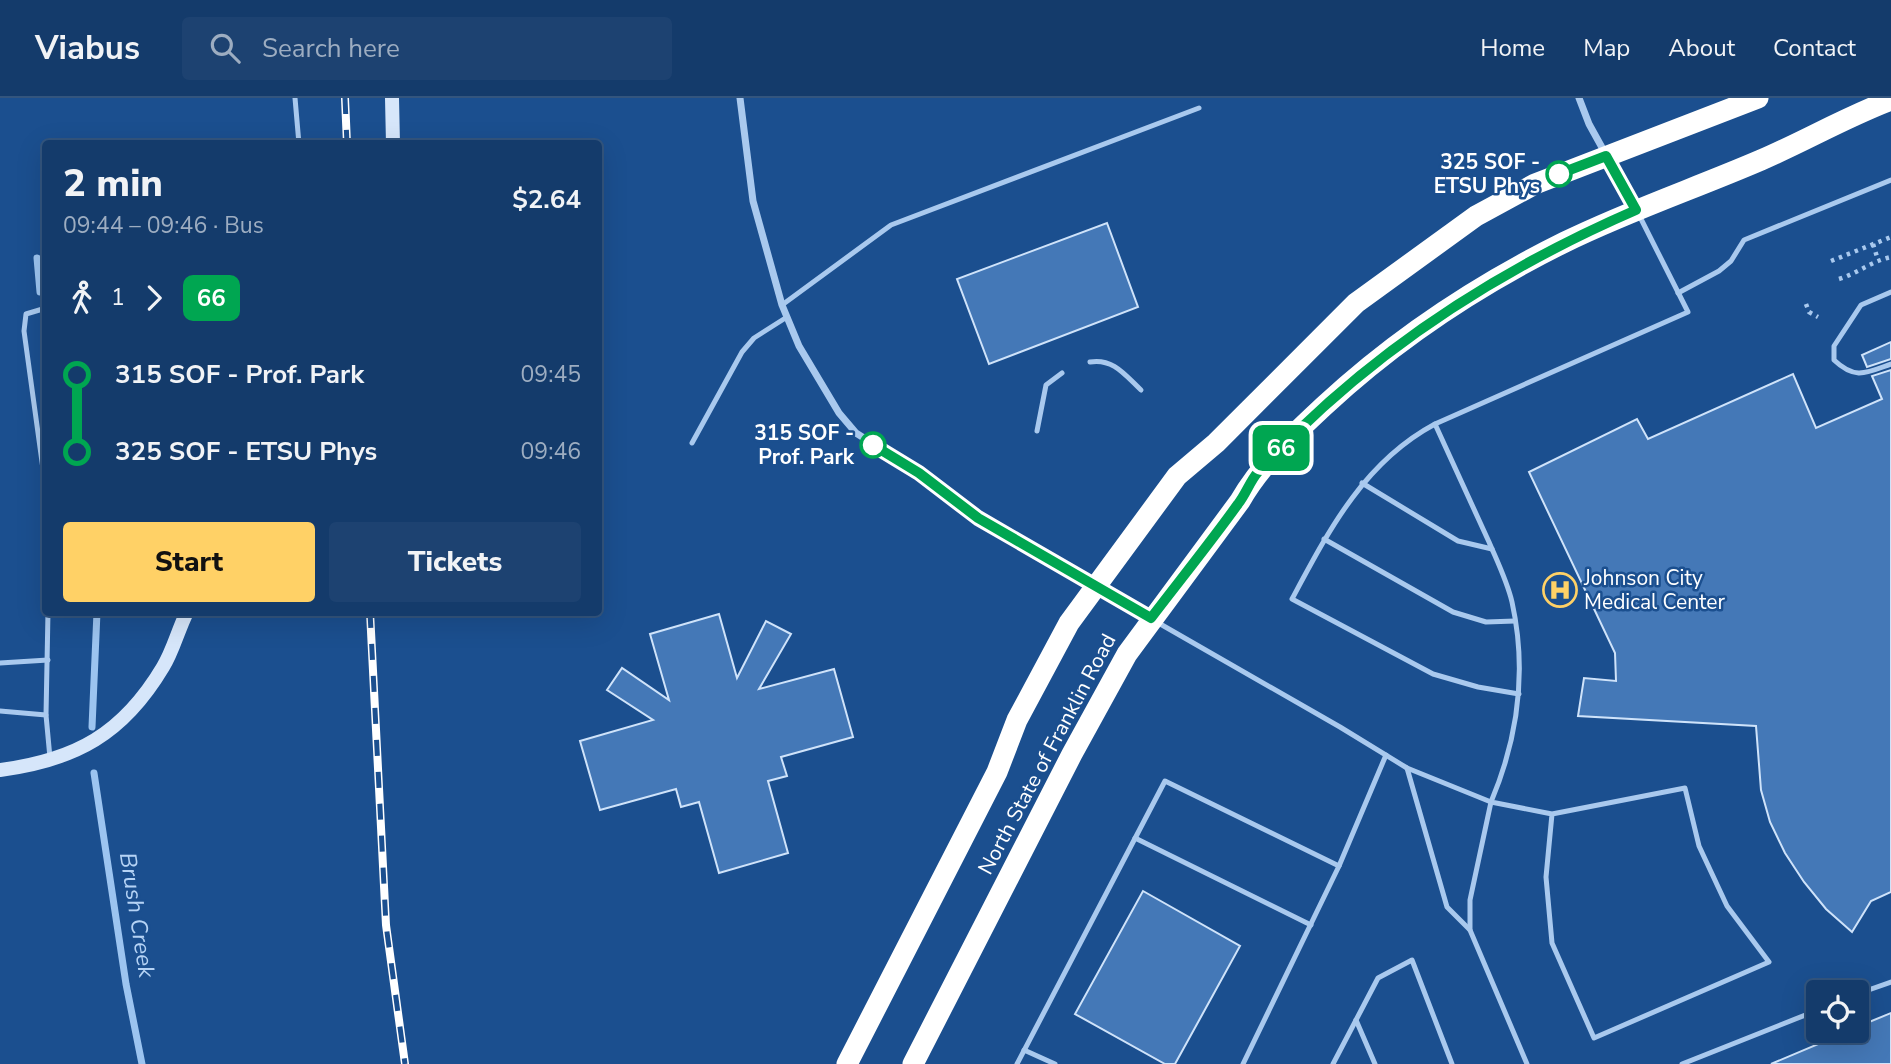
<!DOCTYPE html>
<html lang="en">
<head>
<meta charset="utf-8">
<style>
	body { margin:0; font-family:"Nunito Sans",sans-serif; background:#1d4271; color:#f1f3f6; height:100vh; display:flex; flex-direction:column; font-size:26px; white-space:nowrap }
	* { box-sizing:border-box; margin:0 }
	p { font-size:23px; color:#9dadc1 }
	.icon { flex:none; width:38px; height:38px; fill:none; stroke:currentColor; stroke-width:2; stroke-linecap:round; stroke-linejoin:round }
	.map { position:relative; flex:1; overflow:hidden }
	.sheet { position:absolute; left:42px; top:42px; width:560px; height:476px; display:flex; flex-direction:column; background:#143b6b; border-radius:7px; box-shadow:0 7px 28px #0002,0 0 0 2px #33557e }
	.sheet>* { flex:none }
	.badge { padding:0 14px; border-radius:10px; font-size:24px; line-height:46px }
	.tools { position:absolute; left:1806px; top:882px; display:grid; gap:14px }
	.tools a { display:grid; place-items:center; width:63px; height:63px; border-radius:7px; background:#143b6b; box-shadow:0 7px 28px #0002,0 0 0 2px #33557e; font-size:35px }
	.map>.badge { position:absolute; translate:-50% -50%; box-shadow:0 0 0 4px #fff }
	.legs { display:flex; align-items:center; gap:10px; height:77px; padding:0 21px; font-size:23px }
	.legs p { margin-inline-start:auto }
	.overview { display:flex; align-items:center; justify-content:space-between; height:119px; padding:0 21px }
	h1 { font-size:38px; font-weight:800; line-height:52px }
	.primary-button { display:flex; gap:14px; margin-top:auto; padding:14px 21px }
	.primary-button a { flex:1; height:80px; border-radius:7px; background:#ffd166; color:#111; font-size:28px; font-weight:800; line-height:80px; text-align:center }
	.primary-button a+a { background:#1d4271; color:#f1f3f6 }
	ul { padding:0 21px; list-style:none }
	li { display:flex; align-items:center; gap:24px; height:77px; font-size:26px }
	li i { display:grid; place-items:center; width:10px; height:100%; margin:0 9px; background:currentColor }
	li i::after { content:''; width:18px; height:18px; margin:-9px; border:5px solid; border-radius:50%; background:#143b6b }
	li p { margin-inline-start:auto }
	li:first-child i { background:linear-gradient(#0000 50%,currentColor 0) }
	li:last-child i { background:linear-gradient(currentColor 50%,#0000 0) }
	header { display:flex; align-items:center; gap:42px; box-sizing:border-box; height:98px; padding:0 35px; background:#143b6b; border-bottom:2px solid #33557e }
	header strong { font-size:33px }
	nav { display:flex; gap:38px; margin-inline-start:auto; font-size:24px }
	.search { width:490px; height:63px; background:#1d4271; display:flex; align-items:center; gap:18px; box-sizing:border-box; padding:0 24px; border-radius:7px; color:#9dadc1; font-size:26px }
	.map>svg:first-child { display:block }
</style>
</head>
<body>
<header>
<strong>Viabus</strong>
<div class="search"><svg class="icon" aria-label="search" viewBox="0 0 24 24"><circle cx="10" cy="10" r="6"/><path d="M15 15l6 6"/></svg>Search here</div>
<nav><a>Home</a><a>Map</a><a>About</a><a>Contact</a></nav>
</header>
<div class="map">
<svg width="1891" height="966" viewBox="0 0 1891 966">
	<rect width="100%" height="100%" fill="#1b4f8f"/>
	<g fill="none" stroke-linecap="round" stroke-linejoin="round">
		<g stroke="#9cc4f0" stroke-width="7">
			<path d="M37 160 40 194"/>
			<path d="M92 629 97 514"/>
			<path d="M94 675 126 886 142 966"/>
		</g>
	</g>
	<g fill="#4478b7" stroke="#cfe3fa" stroke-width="2">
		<path d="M1107 125 1138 209 989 266 957 181Z"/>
		<path d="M1891 244V261L1867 269 1862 257Z"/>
		<path d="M1891 272V794L1871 803 1852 834 1826 811 1804 784 1785 755 1770 724 1761 692 1756 628 1578 618 1584 580 1616 583 1615 555 1529 374 1637 321 1648 341 1793 276 1816 330 1882 301 1872 278Z"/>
		<path d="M719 516 737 580 766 523 791 536 759 591 834 571 853 639 781 659 787 678 768 683 788 755 719 775 699 704 681 709 676 691 600 712 580 643 653 622 607 592 622 570 669 602 650 536Z"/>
		<path d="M1143 793 1240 848 1175 966H1165L1075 916Z"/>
		<path d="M1891 915V966H1771L1849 933H1857V929Z"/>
	</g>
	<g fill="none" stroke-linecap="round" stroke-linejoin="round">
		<g stroke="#a9c9ee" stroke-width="4.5" stroke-dasharray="3.5 5" stroke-linecap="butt">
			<path d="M1873 146 1878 162"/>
			<path d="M1831 163 1891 139"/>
			<path d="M1839 181C1858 175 1872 163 1891 159"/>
			<path d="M1806 206 1809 214 1818 219"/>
		</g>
		<g stroke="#a9c9ee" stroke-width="5">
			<path d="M295 0 299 46"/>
			<path d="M1891 194 1861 207 1834 248V262C1855 282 1866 275 1891 266"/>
			<path d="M1678 195 1719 173 1731 163 1744 142 1891 82"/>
			<path d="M782 207 891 127 1199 10"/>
			<path d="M46 210 26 216 24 233 46 393"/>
			<path d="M1090 264C1113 260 1125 277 1141 292"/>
			<path d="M1435 326 1688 214 1638 115"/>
			<path d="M1037 333 1046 287 1062 275"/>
			<path d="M692 345 742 254 754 240 787 219"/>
			<path d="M1362 385 1458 443 1492 451"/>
			<path d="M1324 441 1453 514 1486 524 1515 523"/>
			<path d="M1101 491 1147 518"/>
			<path d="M48 514 46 617 50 660"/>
			<path d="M1155 523 1340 629 1407 670 1491 704 1470 802V832L1527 966"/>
			<path d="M0 565 48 562"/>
			<path d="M1519 596 1478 589 1433 576 1292 501C1329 432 1364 364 1435 326 1453 365 1471 404 1489 444 1497 463 1507 483 1512 504 1527 572 1518 640 1491 704L1552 716 1685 690 1699 748 1727 808 1769 864 1594 940 1552 845 1546 779 1552 716"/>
			<path d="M0 613 46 617"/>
			<path d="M1407 670 1447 809 1470 832"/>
			<path d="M1135 740 1311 827"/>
			<path d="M1857 896 1891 884"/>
			<path d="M1356 922 1375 966"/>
			<path d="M1024 952 1055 966"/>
			<path d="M1017 966 1165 683 1339 768"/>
			<path d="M1243 966 1339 768 1386 657"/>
			<path d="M1333 966 1378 880 1412 862 1452 966"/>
			<path d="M1682 966 1818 912"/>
		</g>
		<g stroke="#a9c9ee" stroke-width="7">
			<path d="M740 0 753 103 782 207 799 248 839 315 856 335 919 375 978 420 1095 488"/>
			<path d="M1579 0 1589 26 1636 111"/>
		</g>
		<g stroke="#d6e6fa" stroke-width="14">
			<path d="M392 0 393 46"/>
			<path d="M0 672C76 662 123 636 163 569 173 553 178 532 187 514"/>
		</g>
		<g stroke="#fff" stroke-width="21">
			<path d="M847 966 997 674 1017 622 1069 525 1177 378 1216 345 1356 205 1476 118 1535 86 1758 0"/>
			<path d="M913 966 1072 656 1127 556 1240 403C1261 366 1293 337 1324 308 1395 242 1478 187 1565 144 1628 113 1696 90 1761 62 1805 43 1846 19 1891 2"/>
		</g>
		<g stroke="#fff" stroke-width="8">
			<g id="rail">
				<path d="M345 0 347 46"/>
				<path d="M370 514 386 827 405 966"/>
			</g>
		</g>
		<use href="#rail" stroke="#1b4f8f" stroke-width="5" stroke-dasharray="16" stroke-linecap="butt"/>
	</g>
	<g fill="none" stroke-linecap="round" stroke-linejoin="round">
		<g stroke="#fff" stroke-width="16">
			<path id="line-1" d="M873 347 919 375 978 420 1151 520C1180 482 1210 445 1238 406 1246 396 1250 383 1258 374 1364 258 1493 174 1636 112L1606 58 1559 76"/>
		</g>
		<use href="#line-1" stroke="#00a651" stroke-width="10"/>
	</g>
	<defs>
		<g id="hospital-ring" transform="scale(1.75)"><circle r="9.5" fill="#1b4f8f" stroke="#ffd166" stroke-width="1.5"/><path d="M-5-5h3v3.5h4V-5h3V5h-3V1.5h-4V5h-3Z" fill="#ffd166"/></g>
	</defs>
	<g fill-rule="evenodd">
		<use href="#hospital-ring" x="1560" y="492"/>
	</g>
	<g fill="#fff" stroke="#00a651" stroke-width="3.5">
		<circle cx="1559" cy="76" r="12"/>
		<circle cx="873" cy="347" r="12"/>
	</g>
	<g text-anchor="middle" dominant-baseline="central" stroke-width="5" stroke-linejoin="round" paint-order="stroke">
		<g font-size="21" font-weight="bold" fill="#fff" stroke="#1b4f8f" text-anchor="end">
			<text x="1540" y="64">325 SOF -<tspan x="1540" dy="24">ETSU Phys</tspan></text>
			<text x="854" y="335">315 SOF -<tspan x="854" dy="24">Prof. Park</tspan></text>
		</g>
		<g font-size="21" fill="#fff" stroke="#1b4f8f" text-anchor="start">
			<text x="1584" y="480">Johnson City<tspan x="1584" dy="24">Medical Center</tspan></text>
		</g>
		<g font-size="21" fill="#fff" stroke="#1b4f8f">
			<text transform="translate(1047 656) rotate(-62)">North State of Franklin Road</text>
		</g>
		<g font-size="23" font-style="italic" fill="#b5d3f5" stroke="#1b4f8f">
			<text transform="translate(137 817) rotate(81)">Brush Creek</text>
		</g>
	</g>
</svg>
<div class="tools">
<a><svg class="icon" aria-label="locate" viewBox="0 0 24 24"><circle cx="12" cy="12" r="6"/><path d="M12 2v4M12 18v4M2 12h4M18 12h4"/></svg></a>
</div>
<b class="badge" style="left:1281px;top:350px;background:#00a651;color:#fff">66</b>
<section class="sheet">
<div class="overview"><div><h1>2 min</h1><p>09:44 – 09:46 · Bus</p></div><b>$2.64</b></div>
<div class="legs"><svg class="icon" aria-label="walk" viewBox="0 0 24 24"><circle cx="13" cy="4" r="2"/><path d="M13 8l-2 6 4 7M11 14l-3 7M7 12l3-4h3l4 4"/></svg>1<svg class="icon" aria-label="forward" viewBox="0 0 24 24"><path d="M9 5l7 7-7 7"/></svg><b class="badge" style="background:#00a651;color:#fff">66</b></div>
<ul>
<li><i style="color:#00a651"></i><b>315 SOF - Prof. Park</b><p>09:45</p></li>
<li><i style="color:#00a651"></i><b>325 SOF - ETSU Phys</b><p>09:46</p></li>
</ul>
<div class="primary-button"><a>Start</a><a>Tickets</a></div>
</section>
</div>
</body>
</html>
